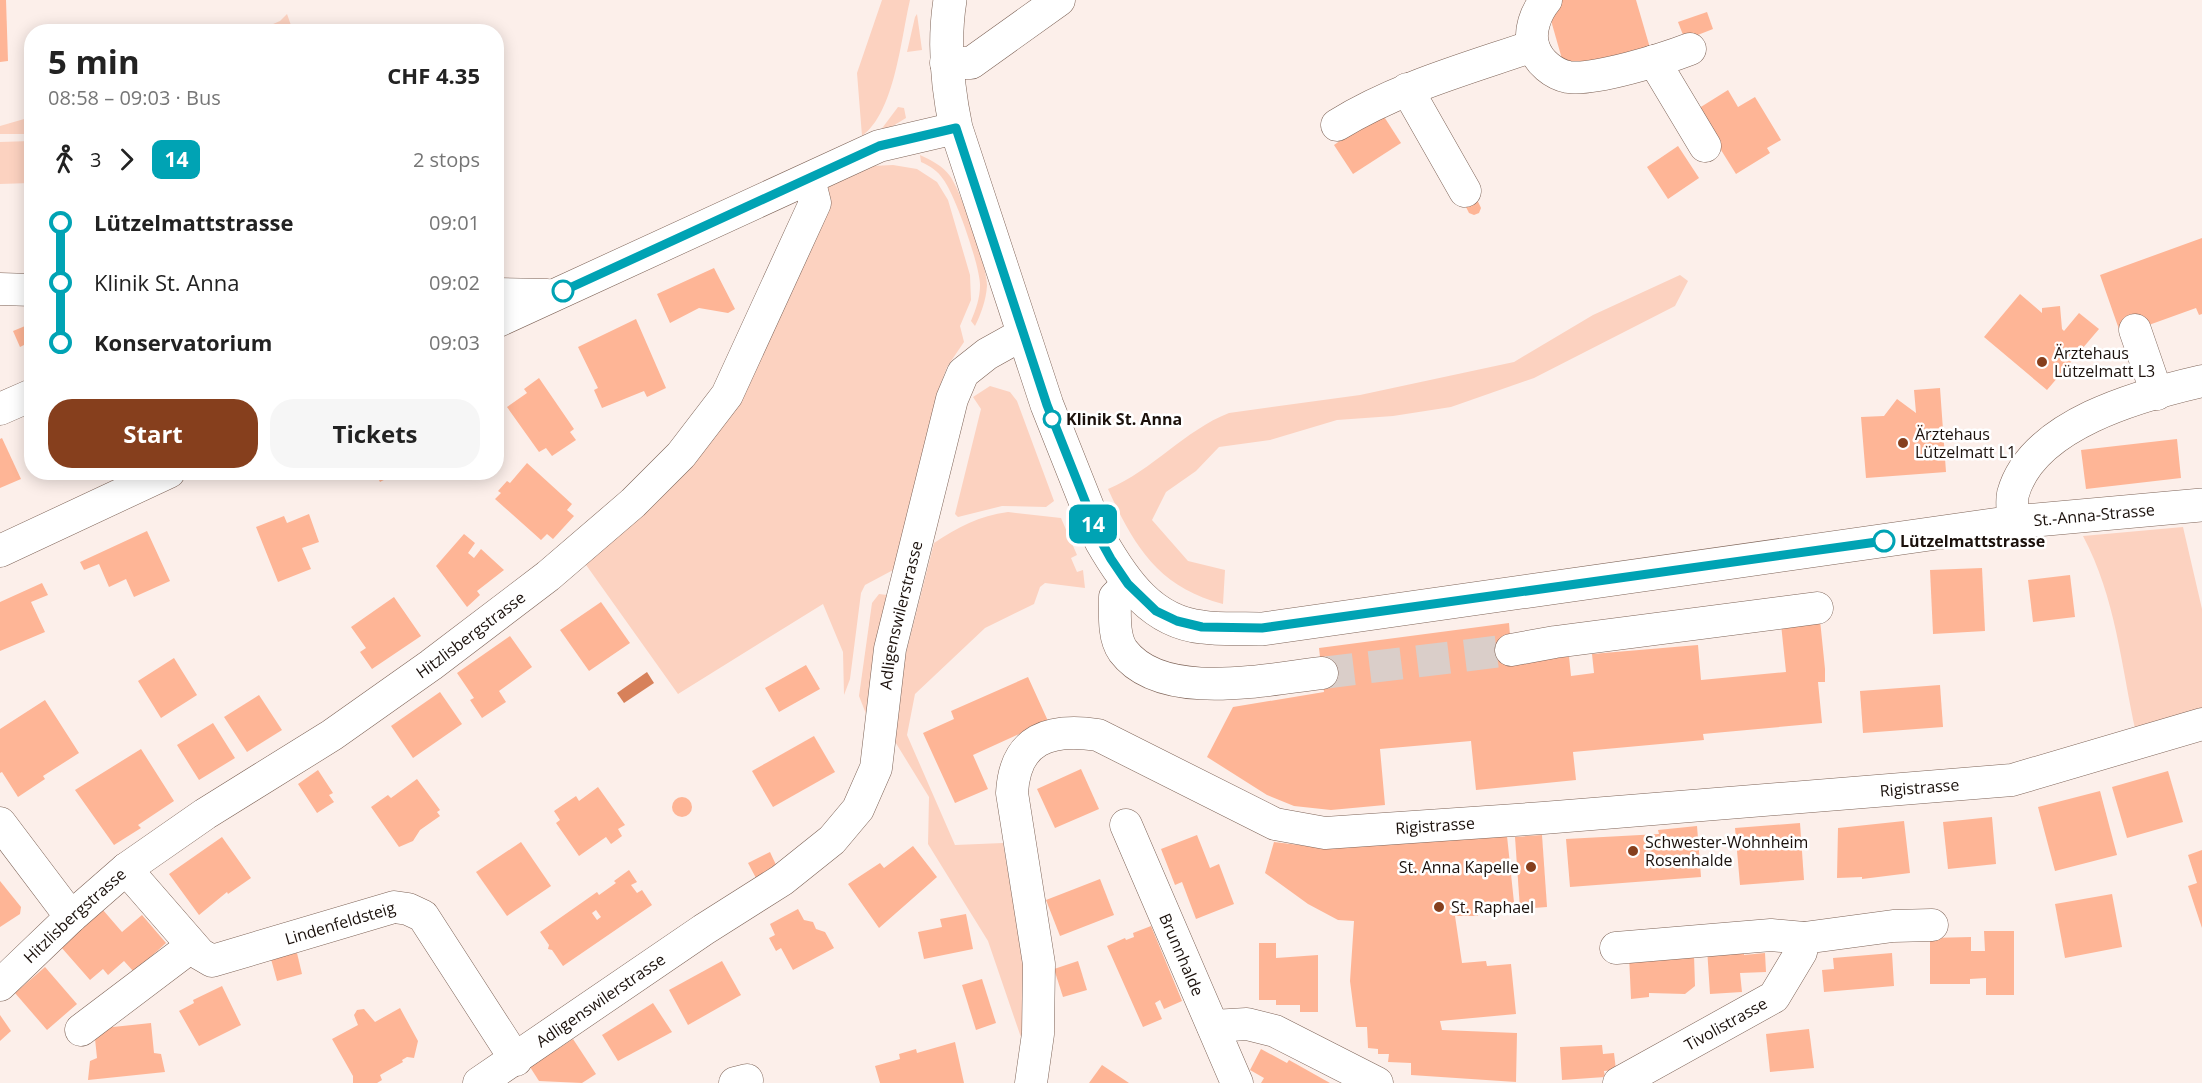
<!DOCTYPE html>
<html lang="en">
<head>
<meta charset="utf-8">
<style>
	body { margin:0; font-family:"Open Sans",sans-serif; background:#f6f6f6; color:#222; height:100vh; display:flex; flex-direction:column; font-size:22px; white-space:nowrap }
	* { box-sizing:border-box; margin:0 }
	p { font-size:20px; color:#767676 }
	.icon { flex:none; width:33px; height:33px; fill:none; stroke:currentColor; stroke-width:2; stroke-linecap:round; stroke-linejoin:round }
	.map { position:relative; flex:1; overflow:hidden }
	.details { position:absolute; left:24px; top:24px; width:480px; height:456px; display:flex; flex-direction:column; background:#fff; border-radius:24px; box-shadow:0 3px 15px #0003 }
	.details>* { flex:none }
	.badge { padding:0 12px; border-radius:9px; font-size:21px; line-height:39px }
	.map>.badge { position:absolute; translate:-50% -50%; box-shadow:0 0 0 3px #fff }
	.legs { display:flex; align-items:center; gap:9px; height:66px; padding:0 24px; font-size:20px }
	.legs p { margin-inline-start:auto }
	.headline { display:flex; align-items:center; justify-content:space-between; height:102px; padding:0 24px }
	h1 { font-size:33px; font-weight:700; line-height:45px }
	.cta { display:flex; gap:12px; margin-top:auto; padding:12px 24px }
	.cta a { flex:1; height:69px; border-radius:24px; background:#863f1d; color:#fff; font-size:24px; font-weight:700; line-height:69px; text-align:center }
	.cta a+a { background:#f6f6f6; color:#222 }
	ul { padding:0 24px; list-style:none }
	li { display:flex; align-items:center; gap:21px; height:60px; font-size:22px }
	li i { display:grid; place-items:center; width:9px; height:100%; margin:0 8px; background:currentColor }
	li i::after { content:''; width:15px; height:15px; margin:-8px; border:4px solid; border-radius:50%; background:#fff }
	li p { margin-inline-start:auto }
	li:first-child i { background:linear-gradient(#0000 50%,currentColor 0) }
	li:last-child i { background:linear-gradient(currentColor 50%,#0000 0) }
	.map>svg:first-child { display:block }
</style>
</head>
<body>
<div class="map">
<svg width="2202" height="1083" viewBox="0 0 2202 1083">
	<rect width="100%" height="100%" fill="#fcefea"/>
	<g fill="#fcd2c0">
		<path d="M882 0H910C901 38 895 112 862 136L857 73Z"/>
		<path d="M287 14 293 31H257L280 21Z"/>
		<path d="M917 14 922 50 907 52 915 17Z"/>
		<path d="M898 107 904 108 906 118 883 132 880 131Z"/>
		<path d="M31 117V134H0V126Z"/>
		<path d="M31 141V183L0 184V142Z"/>
		<path d="M920 155C931 160 943 166 950 176 962 193 987 266 987 286 986 300 981 314 975 326L971 321C976 309 980 298 980 285 980 266 955 194 943 179 938 171 930 166 921 162Z"/>
		<path d="M893 165 917 169 937 182 948 200 970 275 971 300 960 326 964 342 947 367 941 383 923 471 895 569 865 585 861 593 850 679 844 695 843 652 823 604 678 694 579 555 705 434 816 192 872 166Z"/>
		<path d="M1680 275 1688 281 1675 306 1534 378 1451 407 1393 416 1337 420 1270 440 1219 447 1196 471 1166 492 1152 520 1188 561 1225 570 1223 604C1158 587 1134 546 1108 489 1153 470 1185 430 1229 413L1360 395 1514 362 1593 315Z"/>
		<path d="M990 386 1010 392 1017 401 1054 501 1046 507 1002 506 958 517 955 514 981 409 973 397Z"/>
		<path d="M1008 512 1061 518 1077 555 1071 558 1077 572 1083 570 1085 588 1045 583 1040 587 1034 604 985 628 915 694 907 735 955 845 1003 843 1026 972 1027 1055 988 941 928 844 929 797 894 740 902 669 934 543C958 527 979 516 1008 512Z"/>
		<path d="M2183 527 2202 609V713L2136 733C2121 665 2116 598 2083 536Z"/>
		<path d="M879 594 887 595 891 601 872 729 859 696 872 603Z"/>
	</g>
	<path fill="#d7815a" d="M647 672 654 683 624 703 617 693Z"/>
	<g fill="#feb596" fill-rule="evenodd">
		<path d="M0 0H6L8 61 0 62Z"/>
		<path d="M1555 0H1636L1650 48 1566 73 1546 3Z"/>
		<path d="M1707 12 1713 29 1685 40 1678 22Z"/>
		<path d="M1728 90 1738 107 1755 97 1781 140 1767 148 1770 153 1736 174 1696 110Z"/>
		<path d="M1381 112 1401 143 1353 174 1334 145Z"/>
		<path d="M1678 146 1699 178 1668 199 1647 167Z"/>
		<path d="M1474 193 1481 208 1479 213 1474 215 1469 213 1462 199Z"/>
		<rect x="29" y="197" width="3" height="37"/>
		<path d="M2202 238V314L2199 315 2196 308 2121 335 2100 275Z"/>
		<path d="M714 268 735 309 728 313 699 308 670 323 657 294Z"/>
		<path d="M2020 294 2042 313V308L2060 306 2062 329 2064 331 2079 313 2099 329 2047 390 1984 337Z"/>
		<path d="M636 319 666 388 647 397 644 391 602 408 594 390 598 388 578 347Z"/>
		<path d="M30 324 32 327V361L24 345 20 347 13 331Z"/>
		<path d="M539 378 574 429 570 432 576 440 552 456 546 448 539 452 507 407 527 393 524 389Z"/>
		<path d="M1940 388 1946 472 1866 478 1861 417 1884 416 1897 399 1916 413 1914 390Z"/>
		<path d="M2 438 21 479 0 488V439Z"/>
		<path d="M2177 439 2181 478 2086 489 2081 450Z"/>
		<path d="M527 463 572 504 567 510 574 516 553 539 547 534 541 540 495 499 501 493 498 491 507 481 510 483Z"/>
		<path d="M375 472H399L380 482Z"/>
		<path d="M309 514 319 542 302 548 311 569 278 582 256 527 284 516 287 523Z"/>
		<path d="M147 531 170 581 134 597 126 579 109 587 99 564 84 570 80 562Z"/>
		<path d="M464 534 475 543 468 553 474 558 481 549 504 570 477 591 480 595 467 607 436 566Z"/>
		<path d="M1982 568 1985 631 1933 634 1930 570Z"/>
		<path d="M2070 575 2075 617 2033 622 2028 580Z"/>
		<path d="M42 583 48 595 31 602 45 632 0 651V602Z"/>
		<path d="M394 597 421 636 372 669 360 652 366 648 351 627Z"/>
		<path d="M601 602 630 643 589 671 560 630Z"/>
		<path d="M1820 620 1825 669V682H1818L1822 723 1703 734 1704 740 1573 752 1576 780 1476 790 1471 741 1380 749 1385 805 1331 810 1294 806 1267 795 1207 757 1233 707 1324 692 1319 648 1509 623 1512 661 1569 656 1571 676 1594 673 1592 654 1698 645 1701 680 1786 672 1781 624Z"/>
		<path d="M510 636 532 667 499 691 506 702 482 718 470 700 474 698 457 673Z"/>
		<path d="M174 658 197 695 161 718 138 681Z"/>
		<path d="M806 665 820 689 779 712 765 688Z"/>
		<path d="M1028 677 1048 721 973 755 988 789 955 803 923 733 954 719 951 711Z"/>
		<path d="M1940 685 1943 727 1863 733 1860 691Z"/>
		<path d="M440 692 462 724 413 758 391 726Z"/>
		<path d="M259 695 282 730 247 752 224 717Z"/>
		<path d="M45 700 79 753 43 776 45 779 18 797 2 772 0 773V729Z"/>
		<path d="M213 723 235 758 199 780 177 745Z"/>
		<path d="M814 736 835 772 773 807 752 771Z"/>
		<path d="M141 749 174 801 138 825 141 828 114 845 75 790Z"/>
		<path d="M1081 769 1099 809 1055 828 1037 789Z"/>
		<path d="M318 770 333 793 329 795 334 802 317 813 298 784Z"/>
		<path d="M2168 771 2183 822 2127 838 2112 787Z"/>
		<path d="M417 779 440 810 437 812 440 816 420 830 413 841 399 847 371 807 388 795 391 798Z"/>
		<path d="M598 787 625 825 618 829 622 836 611 844 606 837 579 856 556 823 560 820 554 811 576 796 579 801Z"/>
		<path d="M2100 791 2117 855 2055 871 2038 807Z"/>
		<circle cx="682" cy="807" r="10"/>
		<path d="M1992 817 1996 864 1948 869 1943 822Z"/>
		<path d="M1904 821 1910 873 1862 879V877L1837 878 1838 828Z"/>
		<path d="M1800 823 1804 880 1740 885 1735 828Z"/>
		<path d="M1697 826 1701 877 1570 887 1566 839 1659 834 1658 830Z"/>
		<path d="M1197 835 1210 868 1219 864 1234 904 1196 919 1182 882 1175 885 1161 849Z"/>
		<path d="M1542 835 1547 907 1520 909 1515 837Z"/>
		<path d="M1507 836 1515 912 1487 914 1483 901 1476 902 1478 916H1455L1462 963 1486 961 1487 966 1511 964 1516 1014 1440 1021 1442 1030 1517 1033 1516 1082 1411 1075V1063L1388 1062 1389 1054H1378V1049L1368 1048 1367 1027H1356L1350 981 1354 921 1338 920 1308 904 1265 873 1274 842 1324 848Z"/>
		<path d="M222 837 251 878 228 894 227 892 199 915 169 874Z"/>
		<path d="M521 842 551 886 507 916 476 872Z"/>
		<path d="M913 846 937 877 879 928 848 884 880 863 884 868Z"/>
		<path d="M2202 850V928L2188 886 2197 883 2188 855Z"/>
		<path d="M770 852 777 867 756 878 748 863Z"/>
		<path d="M629 870 637 882 631 885 637 893 642 890 652 905 563 966 552 950 548 949 549 945 540 932 597 892 599 895 616 883 614 881ZM596 910 601 917 597 920 592 913Z"/>
		<path d="M1100 879 1114 915 1060 936 1046 900Z"/>
		<path d="M0 881 21 907 20 914 0 927Z"/>
		<path d="M2112 894 2122 947 2065 958 2055 904Z"/>
		<path d="M798 909 804 920 813 922 816 929 825 932 834 948 793 970 781 948 776 951 769 938 775 935 770 924Z"/>
		<path d="M103 910 122 932 142 915 166 943 134 972 124 961 108 975 103 969 90 980 61 947Z"/>
		<path d="M966 914 973 949 924 959 918 932 942 927 940 919Z"/>
		<path d="M1151 926 1182 1001 1164 1009 1160 1000 1155 1003 1162 1019 1143 1027 1107 946 1125 938 1126 940 1134 937 1133 933Z"/>
		<path d="M1984 931H2014V995H1986V978L1970 979V984H1930V938L1971 937V951H1985Z"/>
		<path d="M1259 943H1276V958L1318 955V1012H1300V1005H1276V1000H1259Z"/>
		<path d="M1744 946V955L1765 953 1766 972 1740 973 1742 992 1710 994 1707 948Z"/>
		<path d="M297 953 302 974 277 981 271 959Z"/>
		<path d="M1892 953 1894 986 1824 992 1822 970 1834 969 1833 958Z"/>
		<path d="M1629 955H1694L1695 986 1685 994 1649 993V997L1631 999Z"/>
		<path d="M722 961 741 995 688 1025 669 990Z"/>
		<path d="M1078 961 1087 990 1063 997 1054 969Z"/>
		<path d="M45 967 77 1004 47 1030 15 993Z"/>
		<path d="M982 979 996 1023 976 1030 962 985Z"/>
		<path d="M222 986 241 1025 199 1046 179 1011 194 1003 193 1000Z"/>
		<path d="M653 1003 672 1032 618 1061 602 1035Z"/>
		<path d="M400 1008 418 1041 414 1058 407 1057 402 1060 403 1062 380 1075 382 1080 377 1083H353V1076L332 1039 358 1025 354 1015 357 1010 364 1009 375 1022Z"/>
		<path d="M0 1015 11 1031 0 1041Z"/>
		<path d="M151 1023 154 1053 161 1054 165 1072 88 1080 90 1061 97 1058 94 1029Z"/>
		<path d="M1809 1029 1814 1068 1770 1072 1766 1034Z"/>
		<path d="M573 1039 596 1074 582 1083 539 1081 530 1067Z"/>
		<path d="M955 1042 964 1083H880L875 1066 900 1059 899 1054 916 1049 917 1053Z"/>
		<path d="M1602 1045 1603 1054 1614 1053 1616 1070 1604 1071 1605 1077 1562 1080 1560 1047Z"/>
		<path d="M1261 1049 1287 1063 1289 1060 1330 1083H1261L1264 1078 1250 1070Z"/>
		<path d="M1102 1065 1129 1083H1089Z"/>
	</g>
	<g fill="none" stroke-linecap="round" stroke-linejoin="round">
		<path stroke="#dacec9" stroke-width="32" stroke-dasharray="32 16" stroke-linecap="butt" d="M1322 673 1511 650"/>
		<g stroke="#7e6458" stroke-width="33">
			<g id="minor">
				<path d="M1546 0C1536 12 1528 32 1534 48 1539 62 1553 74 1568 77 1594 81 1664 59 1690 49"/>
				<path d="M1654 61 1705 146"/>
				<path d="M946 63H971L1059 0"/>
				<path d="M1407 89 1465 191"/>
				<path d="M1337 125C1397 88 1466 69 1533 46"/>
				<path d="M0 289 32 290"/>
				<path d="M496 294 547 295"/>
				<path d="M496 322 879 146 956 128"/>
				<path d="M2135 330 2157 394"/>
				<path d="M0 409 32 395"/>
				<path d="M2014 522C2013 513 2011 503 2013 494 2032 424 2141 395 2202 381"/>
				<path d="M0 551 169 472"/>
				<path d="M1128 584 1115 597C1115 614 1113 637 1123 651 1162 703 1267 679 1322 673"/>
				<path d="M1511 650 1555 642 1817 608"/>
				<path d="M0 823 71 917"/>
				<path id="s1" d="M1126 825 1237 1083"/>
				<path id="s2" d="M126 869 200 954 212 961 394 907 408 909 423 916 516 1060"/>
				<path d="M1616 948 1771 935 1804 938"/>
				<path id="s3" d="M0 985 71 917 126 869 205 814 332 735 431 665 548 576 633 503 681 455 727 395 815 203 809 179"/>
				<path d="M1213 1026 1247 1024 1275 1031 1377 1083"/>
				<path d="M81 1030 192 946"/>
				<path id="s4" d="M479 1083 703 930 782 880 832 840 858 809 876 768 890 649 952 399 963 373 987 354 1023 334"/>
				<path d="M735 1083 747 1080"/>
				<path id="s5" d="M1031 1083 1038 1034 1039 964 1012 793C1015 738 1050 728 1098 735L1275 824 1325 833 1543 818 2012 780 2202 724"/>
				<path id="s6" d="M1619 1083 1774 997 1801 952 1804 938 1893 926 1932 925"/>
			</g>
		</g>
		<g stroke="#7e6458" stroke-width="34">
			<g id="major">
				<path id="s7" d="M950 0C943 44 947 85 956 128L1047 405 1101 541C1124 581 1152 622 1202 627 1222 630 1243 628 1262 629L2014 522 2202 505"/>
			</g>
		</g>
		<use href="#minor" stroke="#fff" stroke-width="32"/>
		<use href="#major" stroke="#fff" stroke-width="33"/>
	</g>
	<g fill="none" stroke-linecap="round" stroke-linejoin="round">
		<g stroke="#fff" stroke-width="14">
			<path id="line-1" d="M563 291 879 146 956 128 1047 405 1101 541 1111 559 1128 584 1156 611 1177 621 1202 627 1262 628 1884 541"/>
		</g>
		<use href="#line-1" stroke="#00a3b4" stroke-width="9"/>
	</g>
	<g fill="#fff" stroke="#00a3b4" stroke-width="3">
		<circle cx="563" cy="291" r="10"/>
		<circle cx="1052" cy="419" r="8"/>
		<circle cx="1884" cy="541" r="10"/>
	</g>
	<g fill="#863f1d" stroke="#fff" stroke-width="2">
		<circle cx="2042" cy="362" r="6"/>
		<circle cx="1903" cy="443" r="6"/>
		<circle cx="1633" cy="851" r="6"/>
		<circle cx="1531" cy="867" r="6"/>
		<circle cx="1439" cy="907" r="6"/>
	</g>
	<g text-anchor="middle" dominant-baseline="central" stroke-width="5" stroke-linejoin="round" paint-order="stroke">
		<g font-size="16" fill="#1b110c" stroke="#fff" text-anchor="start">
			<text x="2054" y="353">Ärztehaus<tspan x="2054" dy="18">Lützelmatt L3</tspan></text>
			<text x="1915" y="434">Ärztehaus<tspan x="1915" dy="18">Lützelmatt L1</tspan></text>
			<text x="1645" y="842">Schwester-Wohnheim<tspan x="1645" dy="18">Rosenhalde</tspan></text>
			<text x="1519" y="867" text-anchor="end">St. Anna Kapelle</text>
			<text x="1451" y="907">St. Raphael</text>
		</g>
		<g font-size="16" font-weight="bold" fill="#1b110c" stroke="#fff" text-anchor="start">
			<text x="1066" y="419">Klinik St. Anna</text>
			<text x="1900" y="541">Lützelmattstrasse</text>
		</g>
		<g font-size="16" fill="#1b110c" stroke="#fff">
			<text stroke="none"><textPath href="#s7" startOffset="1605">St.-Anna-Strasse</textPath></text>
			<text stroke="none"><textPath href="#s4" startOffset="669">Adligenswilerstrasse</textPath></text>
			<text stroke="none"><textPath href="#s3" startOffset="588">Hitzlisbergstrasse</textPath></text>
			<text stroke="none"><textPath href="#s5" startOffset="1260">Rigistrasse</textPath></text>
			<text stroke="none"><textPath href="#s5" startOffset="774">Rigistrasse</textPath></text>
			<text stroke="none"><textPath href="#s3" startOffset="102">Hitzlisbergstrasse</textPath></text>
			<text stroke="none"><textPath href="#s2" startOffset="260">Lindenfeldsteig</textPath></text>
			<text stroke="none"><textPath href="#s1" startOffset="141">Brunnhalde</textPath></text>
			<text stroke="none"><textPath href="#s4" startOffset="147">Adligenswilerstrasse</textPath></text>
			<text stroke="none"><textPath href="#s6" startOffset="122">Tivolistrasse</textPath></text>
		</g>
	</g>
</svg>
<b class="badge" style="left:1093px;top:524px;background:#00a3b4;color:#fff">14</b>
<section class="details">
<div class="headline"><div><h1>5 min</h1><p>08:58 – 09:03 · Bus</p></div><b>CHF 4.35</b></div>
<div class="legs"><svg class="icon" aria-label="walk" viewBox="0 0 24 24"><circle cx="13" cy="4" r="2"/><path d="M13 8l-2 6 4 7M11 14l-3 7M7 12l3-4h3l4 4"/></svg>3<svg class="icon" aria-label="forward" viewBox="0 0 24 24"><path d="M9 5l7 7-7 7"/></svg><b class="badge" style="background:#00a3b4;color:#fff">14</b><p>2 stops</p></div>
<ul>
<li><i style="color:#00a3b4"></i><b>Lützelmattstrasse</b><p>09:01</p></li>
<li><i style="color:#00a3b4"></i><span>Klinik St. Anna</span><p>09:02</p></li>
<li><i style="color:#00a3b4"></i><b>Konservatorium</b><p>09:03</p></li>
</ul>
<div class="cta"><a>Start</a><a>Tickets</a></div>
</section>
</div>
</body>
</html>
